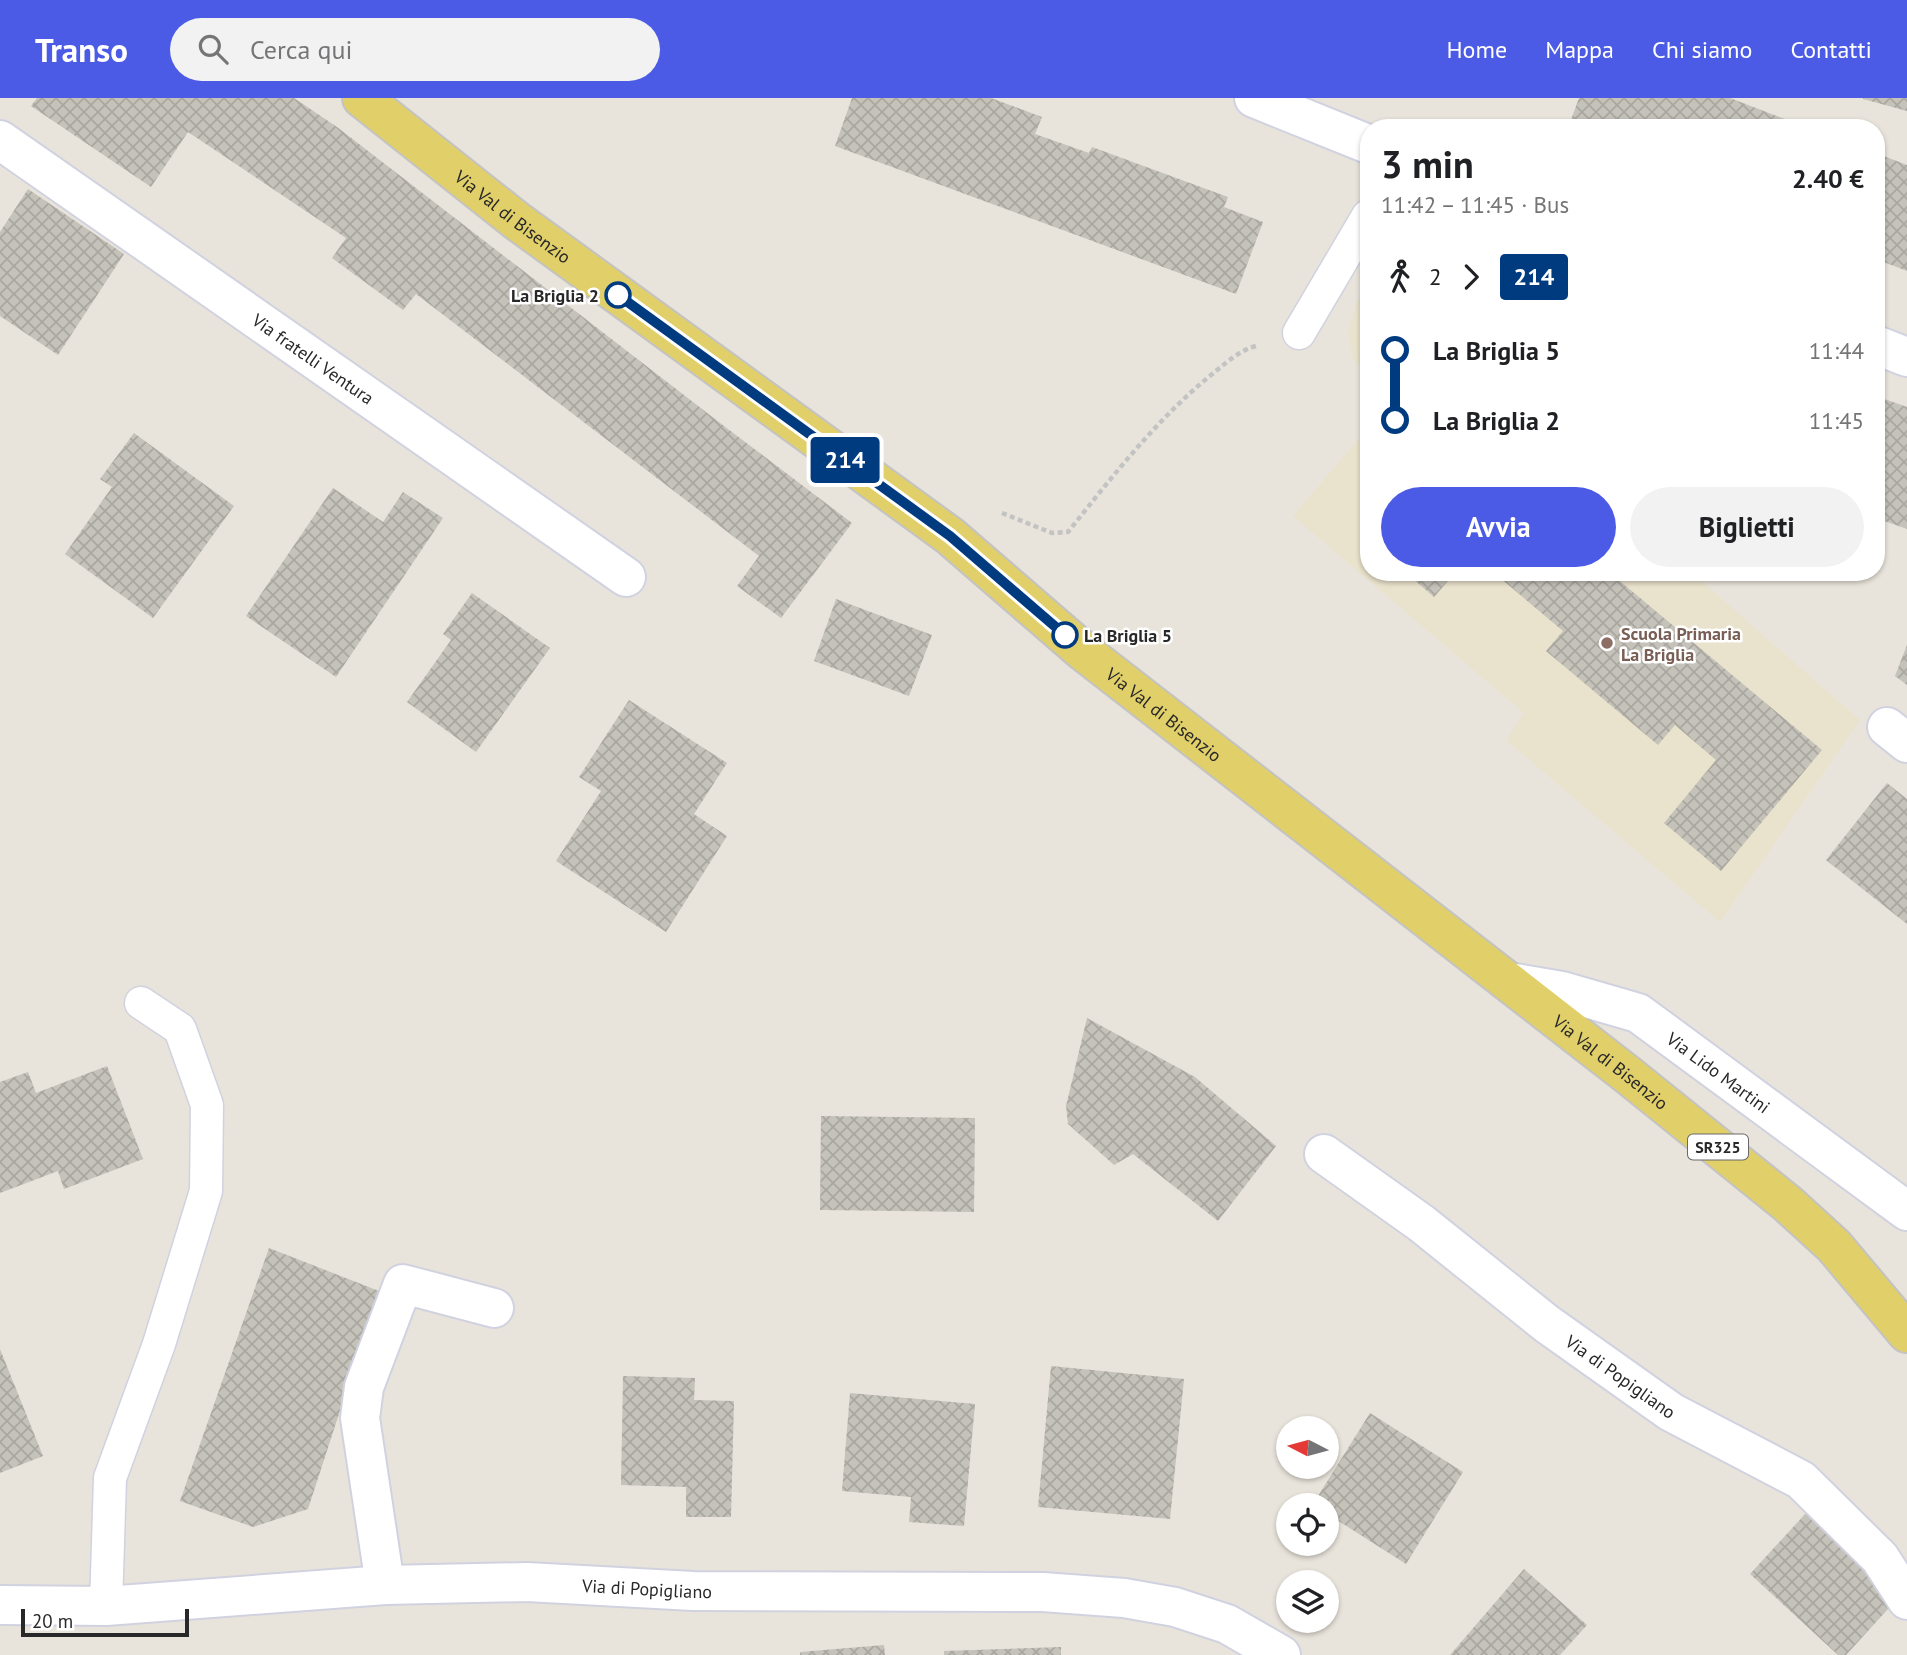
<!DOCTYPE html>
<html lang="it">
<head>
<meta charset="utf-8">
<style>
	body { margin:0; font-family:"PT Sans",sans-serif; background:#f2f2f2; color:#202124; height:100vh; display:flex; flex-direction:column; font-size:26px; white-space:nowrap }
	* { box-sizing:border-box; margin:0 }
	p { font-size:23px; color:#757577 }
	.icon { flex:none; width:38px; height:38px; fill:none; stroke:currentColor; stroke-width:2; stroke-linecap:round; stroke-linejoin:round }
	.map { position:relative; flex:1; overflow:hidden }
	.details { position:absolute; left:1360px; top:21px; width:525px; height:462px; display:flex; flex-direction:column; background:#fff; border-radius:28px; box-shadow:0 2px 5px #0004 }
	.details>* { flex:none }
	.badge { padding:0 14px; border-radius:5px; font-size:24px; line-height:46px }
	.needle { width:46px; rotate:276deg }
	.controls { position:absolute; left:1276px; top:1318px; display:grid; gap:14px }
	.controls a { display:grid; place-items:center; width:63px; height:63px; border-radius:50%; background:#fff; box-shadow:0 2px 5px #0004; font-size:35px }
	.scale { position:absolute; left:21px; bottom:18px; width:168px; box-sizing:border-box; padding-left:7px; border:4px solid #282828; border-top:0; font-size:19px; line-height:24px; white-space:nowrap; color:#282828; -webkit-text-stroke:5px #fff; paint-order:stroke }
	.map>.badge { position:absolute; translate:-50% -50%; box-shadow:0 0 0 4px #fff }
	.legs { display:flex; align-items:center; gap:10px; height:77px; padding:0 21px; font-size:23px }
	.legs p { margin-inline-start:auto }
	.headline { display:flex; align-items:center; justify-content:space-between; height:119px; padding:0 21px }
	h1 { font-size:38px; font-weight:600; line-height:52px }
	.button { display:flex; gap:14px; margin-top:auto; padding:14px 21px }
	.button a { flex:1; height:80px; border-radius:42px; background:#4c5be6; color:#fff; font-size:28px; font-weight:600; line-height:80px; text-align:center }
	.button a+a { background:#f2f2f2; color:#202124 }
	ul { padding:0 21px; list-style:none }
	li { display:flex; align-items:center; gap:24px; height:70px; font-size:26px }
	li i { display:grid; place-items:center; width:10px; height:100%; margin:0 9px; background:currentColor }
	li i::after { content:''; width:18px; height:18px; margin:-9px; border:5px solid; border-radius:50%; background:#fff }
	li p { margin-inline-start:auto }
	li:first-child i { background:linear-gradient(#0000 50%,currentColor 0) }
	li:last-child i { background:linear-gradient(currentColor 50%,#0000 0) }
	header { display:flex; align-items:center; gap:42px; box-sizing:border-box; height:98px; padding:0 35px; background:#4c5be6; color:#fff }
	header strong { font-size:33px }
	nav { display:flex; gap:38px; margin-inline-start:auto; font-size:24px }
	.search { width:490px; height:63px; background:#f2f2f2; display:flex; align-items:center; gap:18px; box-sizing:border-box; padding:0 24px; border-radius:38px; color:#757577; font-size:26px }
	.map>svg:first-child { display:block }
</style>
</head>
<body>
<header>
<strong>Transo</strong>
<div class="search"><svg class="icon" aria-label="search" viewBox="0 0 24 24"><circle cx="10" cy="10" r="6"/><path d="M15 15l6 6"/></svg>Cerca qui</div>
<nav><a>Home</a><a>Mappa</a><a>Chi siamo</a><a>Contatti</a></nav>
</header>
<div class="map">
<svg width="1907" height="1557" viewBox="0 0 1907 1557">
	<defs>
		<pattern id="building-cross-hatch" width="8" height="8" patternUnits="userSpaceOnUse" patternTransform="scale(1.75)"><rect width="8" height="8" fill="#c5c2ba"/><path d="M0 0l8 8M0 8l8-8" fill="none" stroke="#a9a7a0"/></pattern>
	</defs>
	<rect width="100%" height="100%" fill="#e9e4db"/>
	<g fill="#e9e2cc">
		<path d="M1368 187V277L1353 261 1348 236 1356 206Z"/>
		<path d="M1368 330V474H1691L1860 622 1720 824 1506 642 1524 615 1293 418Z"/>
	</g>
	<g fill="url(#building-cross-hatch)">
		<path d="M37 0H294L337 29 724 328 852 425 781 520 737 488 759 458 416 196 403 212 332 160 346 140 188 34 151 89 31 8Z"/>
		<path d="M852 0H991L1042 19 1035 36 1089 55 1092 49 1228 99 1224 109 1263 124 1236 196 835 48Z"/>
		<path d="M1579 0H1730L1808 30H1568Z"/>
		<path d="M1863 0H1907V13L1863 1Z"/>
		<path d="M1876 55 1907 67V173L1876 161Z"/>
		<path d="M28 91 124 156 58 257 0 218V134Z"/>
		<path d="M1876 298 1907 309V431L1876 420Z"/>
		<path d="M134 335 234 408 153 520 65 456 112 389 100 381Z"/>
		<path d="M333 390 383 424 403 394 443 420 336 579 246 518Z"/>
		<path d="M1405 474H1456L1434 499Z"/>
		<path d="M1493 474H1609L1822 652 1721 773 1664 725 1716 662 1675 627 1658 647 1546 553 1563 533Z"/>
		<path d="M472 495 550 550 476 654 407 604 451 542 443 536Z"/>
		<path d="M836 501 932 537 909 598 814 563Z"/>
		<path d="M1907 547V587L1895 578Z"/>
		<path d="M629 602 727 665 694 716 727 738 666 834 556 763 601 693 579 679Z"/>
		<path d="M1887 685 1907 701V826L1826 762Z"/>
		<path d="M1087 920 1195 979 1276 1048 1218 1123 1133 1056 1114 1067 1068 1026 1066 1008Z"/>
		<path d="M107 968 143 1061 64 1091 58 1073 0 1095V984L28 974 36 995Z"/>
		<path d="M821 1018 975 1020 974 1114 820 1112Z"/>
		<path d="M269 1150 379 1193 308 1411 253 1429 180 1403Z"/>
		<path d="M0 1251 43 1358 0 1375Z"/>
		<path d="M1051 1268 1184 1281 1170 1421 1038 1409Z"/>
		<path d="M623 1278 695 1280 694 1302 734 1303 731 1419H686V1389L621 1387Z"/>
		<path d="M850 1295 975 1306 964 1428 909 1424 911 1399 842 1393Z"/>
		<path d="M1370 1315 1463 1374 1406 1466 1326 1415V1407L1313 1406Z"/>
		<path d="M1807 1414 1899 1499 1846 1557H1838L1750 1476Z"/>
		<path d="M1524 1471 1587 1527 1560 1557H1450Z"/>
		<path d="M884 1547 885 1557H800V1554Z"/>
		<path d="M1061 1549V1557H944V1553Z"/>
	</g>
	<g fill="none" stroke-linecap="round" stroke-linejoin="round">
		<g stroke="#d1d2e0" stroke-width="35">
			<g id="lane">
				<path d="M1299 235 1368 118"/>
				<path d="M106 1508 110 1380 159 1246 206 1093 207 1007 180 931 141 905"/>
			</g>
		</g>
		<g stroke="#d1d2e0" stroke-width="42">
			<g id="street">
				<path d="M1254 0 1368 46"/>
				<path id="s1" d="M0 42 626 479"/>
				<path d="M1876 247 1907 259"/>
				<path d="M1887 629 1907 645"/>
				<path id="s2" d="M1509 884 1562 893 1638 915 1907 1113"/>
				<path id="s3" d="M1324 1056 1421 1125 1547 1226 1671 1314 1801 1382 1880 1460 1907 1502"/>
				<path d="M385 1487 360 1320 364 1289 403 1186 494 1210"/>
				<path id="s4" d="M0 1507 106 1508 385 1487 527 1484 693 1493 1043 1494 1124 1500 1175 1509 1227 1526 1281 1557"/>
			</g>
		</g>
		<g stroke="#c3c3c3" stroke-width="42">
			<g id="primary">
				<path id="s5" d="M362 0 517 123 950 438 1084 554 1628 977 1788 1106 1834 1148 1907 1235"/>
			</g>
		</g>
		<path stroke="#c3c3c3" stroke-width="4.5" stroke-dasharray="5 3.5" stroke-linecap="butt" d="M1002 415 1052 435 1068 434C1112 379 1156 322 1211 277 1226 265 1238 253 1256 248"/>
		<use href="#lane" stroke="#fff" stroke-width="32"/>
		<use href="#street" stroke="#fff" stroke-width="38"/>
		<use href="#primary" stroke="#e1cf69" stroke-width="38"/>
	</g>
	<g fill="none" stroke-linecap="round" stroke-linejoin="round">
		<g stroke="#fff" stroke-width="16">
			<path id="line-1" d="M618 197 950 438 1065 537"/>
		</g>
		<use href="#line-1" stroke="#003b80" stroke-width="10"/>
	</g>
	<g fill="#fff" stroke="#003b80" stroke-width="3.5">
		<circle cx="618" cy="197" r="12"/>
		<circle cx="1065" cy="537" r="12"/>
	</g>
	<circle fill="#8d6e63" stroke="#fff" stroke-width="2.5" cx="1607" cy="545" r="7"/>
	<g text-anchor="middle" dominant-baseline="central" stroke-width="5" stroke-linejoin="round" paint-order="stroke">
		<rect fill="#fff" stroke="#686868" stroke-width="2" x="1688" y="1036.5" width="60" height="25" rx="5"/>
		<g font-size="16" font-weight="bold" fill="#282828">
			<text x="1718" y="1049">SR325</text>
		</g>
		<g font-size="18" fill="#282828" stroke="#fff">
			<text stroke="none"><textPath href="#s5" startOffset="192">Via Val di Bisenzio</textPath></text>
			<text stroke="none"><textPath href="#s1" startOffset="382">Via fratelli Ventura</textPath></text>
			<text stroke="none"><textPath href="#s5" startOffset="1012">Via Val di Bisenzio</textPath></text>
			<text stroke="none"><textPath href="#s5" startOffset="1578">Via Val di Bisenzio</textPath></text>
			<text stroke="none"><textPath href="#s2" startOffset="233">Via Lido Martini</textPath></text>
			<text stroke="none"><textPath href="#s3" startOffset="371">Via di Popigliano</textPath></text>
			<text stroke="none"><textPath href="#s4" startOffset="648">Via di Popigliano</textPath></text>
		</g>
		<g font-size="18" font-weight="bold" fill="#282828" stroke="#fff" text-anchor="end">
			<text x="599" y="197">La Briglia 2</text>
			<text x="1084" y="537" text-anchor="start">La Briglia 5</text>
		</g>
		<g font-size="18" font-weight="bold" fill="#785e54" stroke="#fff" text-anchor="start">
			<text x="1621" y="535">Scuola Primaria<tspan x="1621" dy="21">La Briglia</tspan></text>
		</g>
	</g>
</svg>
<div class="controls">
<a><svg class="needle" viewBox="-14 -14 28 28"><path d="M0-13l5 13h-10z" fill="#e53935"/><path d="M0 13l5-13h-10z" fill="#757577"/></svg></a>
<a><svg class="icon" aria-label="locate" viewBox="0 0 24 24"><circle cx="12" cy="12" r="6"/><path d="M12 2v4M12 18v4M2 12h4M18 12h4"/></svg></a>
<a><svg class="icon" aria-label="layers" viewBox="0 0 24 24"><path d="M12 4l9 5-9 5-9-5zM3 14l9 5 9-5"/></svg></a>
</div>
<div class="scale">20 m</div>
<b class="badge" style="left:845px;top:362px;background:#003b80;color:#fff">214</b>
<section class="details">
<div class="headline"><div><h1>3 min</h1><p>11:42 – 11:45 · Bus</p></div><b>2.40 €</b></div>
<div class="legs"><svg class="icon" aria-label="walk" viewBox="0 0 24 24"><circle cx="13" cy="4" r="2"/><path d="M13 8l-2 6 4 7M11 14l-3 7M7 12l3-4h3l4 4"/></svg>2<svg class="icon" aria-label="forward" viewBox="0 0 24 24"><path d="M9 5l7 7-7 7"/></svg><b class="badge" style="background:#003b80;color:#fff">214</b></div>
<ul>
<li><i style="color:#003b80"></i><b>La Briglia 5</b><p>11:44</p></li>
<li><i style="color:#003b80"></i><b>La Briglia 2</b><p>11:45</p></li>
</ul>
<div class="button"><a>Avvia</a><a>Biglietti</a></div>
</section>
</div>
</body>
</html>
